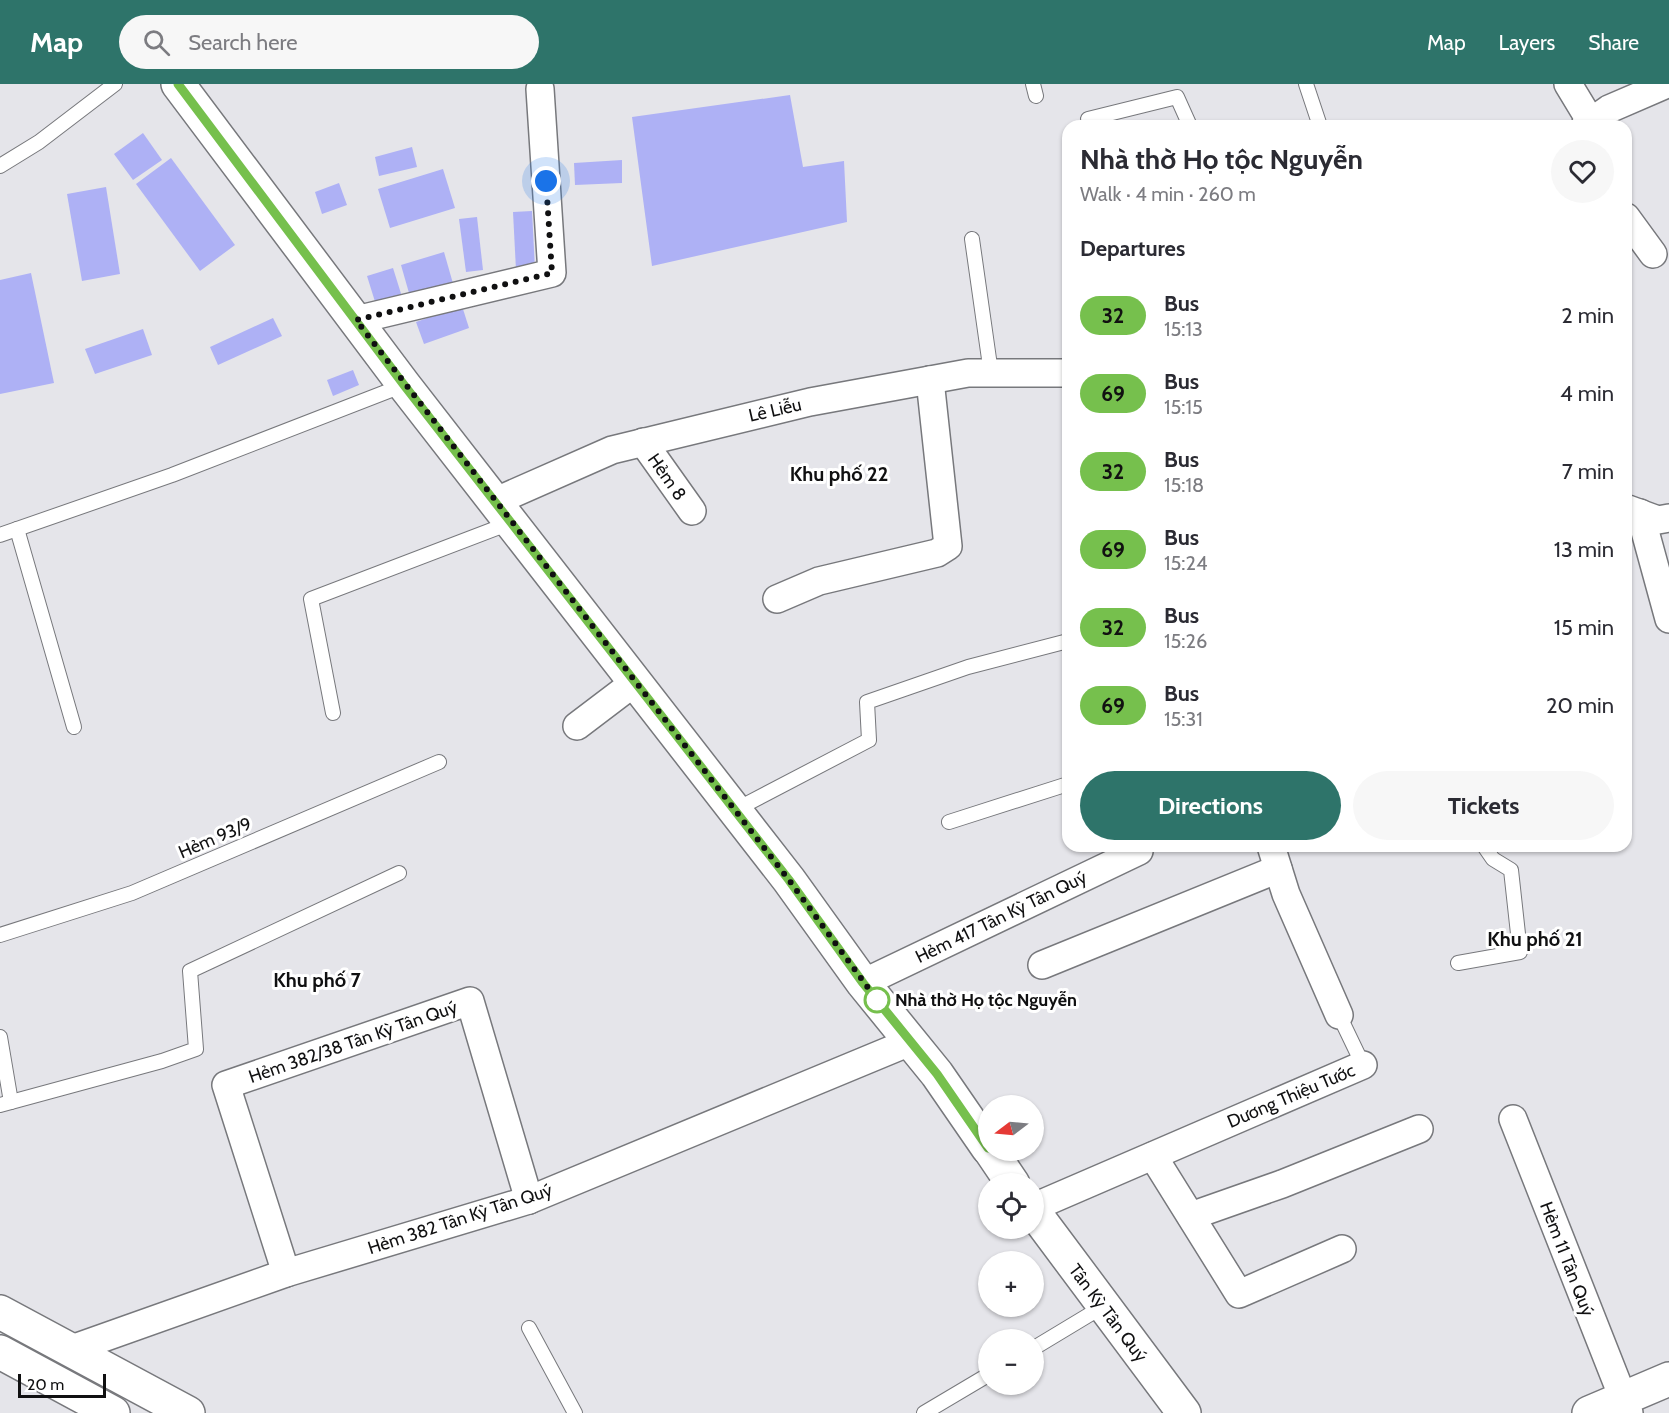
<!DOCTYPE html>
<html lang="en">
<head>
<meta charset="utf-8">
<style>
	body { margin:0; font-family:Cabin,sans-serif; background:#f7f7f7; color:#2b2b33; height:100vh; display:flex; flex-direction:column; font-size:22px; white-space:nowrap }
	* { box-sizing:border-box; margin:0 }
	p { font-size:20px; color:#7c7c81 }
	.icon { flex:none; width:33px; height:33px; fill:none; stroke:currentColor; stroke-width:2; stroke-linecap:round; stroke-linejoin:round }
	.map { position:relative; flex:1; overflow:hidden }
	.side { position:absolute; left:1062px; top:36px; width:570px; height:732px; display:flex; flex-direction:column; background:#fff; border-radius:18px; box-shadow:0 2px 4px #0004 }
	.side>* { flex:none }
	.badge { padding:0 12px; border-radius:20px; font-size:21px; line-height:39px }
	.needle { width:39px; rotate:254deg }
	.buttons { position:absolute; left:978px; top:1011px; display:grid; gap:12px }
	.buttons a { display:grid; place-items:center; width:66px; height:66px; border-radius:50%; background:#fff; box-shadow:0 2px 4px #0004; font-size:30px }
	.scale { position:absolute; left:18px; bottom:15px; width:88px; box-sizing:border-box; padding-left:6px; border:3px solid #101011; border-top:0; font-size:16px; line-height:21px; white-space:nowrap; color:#101011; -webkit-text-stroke:4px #fff; paint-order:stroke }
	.you { position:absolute; width:30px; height:30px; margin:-15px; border:4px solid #fff; border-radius:50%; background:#1a73e8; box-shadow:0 0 0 9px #1a73e833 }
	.map>.badge { position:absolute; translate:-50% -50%; box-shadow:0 0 0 3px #fff }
	h2 { padding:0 18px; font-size:22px; line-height:54px }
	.round { display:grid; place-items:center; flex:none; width:63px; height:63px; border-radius:32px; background:#f7f7f7 }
	.summary { display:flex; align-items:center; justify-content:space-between; height:102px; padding:0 18px }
	h1 { font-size:28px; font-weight:800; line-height:45px }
	.action { display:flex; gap:12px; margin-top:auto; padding:12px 18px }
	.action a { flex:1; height:69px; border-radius:36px; background:#2e746a; color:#fff; font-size:24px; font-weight:800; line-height:69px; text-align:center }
	.action a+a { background:#f7f7f7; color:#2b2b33 }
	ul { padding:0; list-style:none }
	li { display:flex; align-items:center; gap:18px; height:78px; padding:0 18px }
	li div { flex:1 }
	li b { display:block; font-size:22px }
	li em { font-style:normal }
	li .badge { min-width:66px; font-weight:700; text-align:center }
	header { display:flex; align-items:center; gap:36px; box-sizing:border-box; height:84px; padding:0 30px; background:#2e746a; color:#fff }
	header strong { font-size:28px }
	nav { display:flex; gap:33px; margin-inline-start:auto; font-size:21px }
	.search { width:420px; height:54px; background:#f7f7f7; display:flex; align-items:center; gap:15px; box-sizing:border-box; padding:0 21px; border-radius:33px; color:#7c7c81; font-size:22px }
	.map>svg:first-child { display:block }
</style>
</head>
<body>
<header>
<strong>Map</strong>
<div class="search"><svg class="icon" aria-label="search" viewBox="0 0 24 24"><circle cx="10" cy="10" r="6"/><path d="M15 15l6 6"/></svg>Search here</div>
<nav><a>Map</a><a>Layers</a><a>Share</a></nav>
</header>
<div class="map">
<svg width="1669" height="1329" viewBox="0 0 1669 1329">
	<rect width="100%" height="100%" fill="#e5e5ea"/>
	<g fill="#aeb1f5">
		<path d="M790 11 803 83 844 77 847 138 652 182 632 33Z"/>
		<path d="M143 49 162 76 133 96 114 70Z"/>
		<path d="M412 63 417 83 379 92 375 73Z"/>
		<path d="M171 74 235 161 200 187 136 100Z"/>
		<path d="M622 76V99L575 101 574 79Z"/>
		<path d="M443 85 455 124 390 144 378 105Z"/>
		<path d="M339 99 347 121 322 130 315 108Z"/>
		<path d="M106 103 120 190 82 197 67 110Z"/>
		<path d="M532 127 535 185 516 186 513 128Z"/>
		<path d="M477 133 483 186 466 188 459 135Z"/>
		<path d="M444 168 454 203 411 216 401 181Z"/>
		<path d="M393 184 403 216 377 224 367 192Z"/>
		<path d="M31 189 54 299 0 310V196Z"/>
		<path d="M462 222 469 244 424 260 416 238Z"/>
		<path d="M273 234 282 252 218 281 210 263Z"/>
		<path d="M143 245 152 271 95 290 85 265Z"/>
		<path d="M353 286 359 301 333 312 327 296Z"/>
	</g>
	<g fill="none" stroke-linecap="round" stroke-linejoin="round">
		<g stroke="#77787c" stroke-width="16">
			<g id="service">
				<path d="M1033 0 1036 12"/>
				<path d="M1306 0 1320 42"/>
				<path d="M1088 35 1177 13 1190 42"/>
				<path d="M0 82 39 58 115 0"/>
				<path d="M972 155 991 289"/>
				<path d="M17 445 74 643"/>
				<path d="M0 451 172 391 404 301"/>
				<path d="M333 629 311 515 510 439"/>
				<path d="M735 726 869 656 867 618 968 583 1068 557"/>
				<path d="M949 738 1068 700"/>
				<path d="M0 851 132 809 439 678"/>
				<path d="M1458 879 1520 868 1511 786 1493 775 1484 762"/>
				<path d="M1339 931 1363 981"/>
				<path d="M0 953 11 1018 0 1021"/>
				<path d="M11 1018 162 977 196 965 190 887 399 789"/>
				<path d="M529 1244 575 1329"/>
				<path d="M1034 1264 1102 1223"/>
				<path d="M924 1329 988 1291"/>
			</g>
		</g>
		<g stroke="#77787c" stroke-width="30">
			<g id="minor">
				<path d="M1568 0 1591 38"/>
				<path d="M1585 42 1609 25 1667 0"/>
				<path d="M1626 133 1653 170"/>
				<path d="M356 236 552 189 540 5"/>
				<path d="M643 358 692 427"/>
				<path d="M494 418 612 366 810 318 968 289H1068"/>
				<path d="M1628 425 1658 436 1669 434"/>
				<path d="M1640 429 1669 535"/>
				<path d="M777 515 819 497 937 469 948 462 930 296"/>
				<path d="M577 642 635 598"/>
				<path d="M1271 762 1286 810 1339 931"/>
				<path d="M1042 881 1278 785"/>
				<path d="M863 899 1139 767"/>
				<path d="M1513 1035 1629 1329"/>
				<path d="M1153 1072 1239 1210 1342 1165"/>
				<path d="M1034 1123 1363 981"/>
				<path d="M1191 1132 1282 1100 1419 1045"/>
				<path d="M286 1189 226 1001 470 917 529 1116"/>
				<path d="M69 1266 286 1189 529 1116 910 958"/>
			</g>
		</g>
		<g stroke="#77787c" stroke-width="36">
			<g id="tertiary">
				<path d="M0 1228 188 1329"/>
				<path d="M0 1268 113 1329"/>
				<path d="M1589 1329 1669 1295"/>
			</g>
		</g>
		<g stroke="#77787c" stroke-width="36">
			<g id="secondary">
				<path d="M178 0 404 301 789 796 863 899 937 990 988 1064"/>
				<path d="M990 1066 1013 1100"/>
				<path d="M1034 1128 1184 1329"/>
			</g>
		</g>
		<use href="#service" stroke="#fff" stroke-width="14"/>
		<use href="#minor" stroke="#fff" stroke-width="27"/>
		<use href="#tertiary" stroke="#fff" stroke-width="33"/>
		<use href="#secondary" stroke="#fff" stroke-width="33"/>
	</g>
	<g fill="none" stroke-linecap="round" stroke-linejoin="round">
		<g stroke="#fff" stroke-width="14">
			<path id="line" d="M178 0 404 301 789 796 863 899 937 990 988 1064"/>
		</g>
		<use href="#line" stroke="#76c04d" stroke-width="9"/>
		<path stroke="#101011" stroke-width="6" stroke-dasharray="0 10.8" d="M546 97 552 189 356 236 789 796 877 916"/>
	</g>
	<circle fill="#fff" stroke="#76c04d" stroke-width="3" cx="877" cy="916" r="12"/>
	<g text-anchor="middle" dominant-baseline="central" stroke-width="6" stroke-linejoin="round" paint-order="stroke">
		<g font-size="18" fill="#101011" stroke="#fff">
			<text transform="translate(775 326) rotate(-13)">Lê Liễu</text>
			<text transform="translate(667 393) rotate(55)">Hẻm 8</text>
			<text transform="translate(215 754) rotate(-23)">Hẻm 93/9</text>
			<text transform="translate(1001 833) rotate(-26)">Hẻm 417 Tân Kỳ Tân Quý</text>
			<text transform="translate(353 958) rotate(-19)">Hẻm 382/38 Tân Kỳ Tân Quý</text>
			<text transform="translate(1291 1012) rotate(-23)">Dương Thiệu Tước</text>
			<text transform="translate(460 1135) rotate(-18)">Hẻm 382 Tân Kỳ Tân Quý</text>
			<text transform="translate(1567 1175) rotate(69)">Hẻm 11 Tân Quý</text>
			<text transform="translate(1108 1229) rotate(53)">Tân Kỳ Tân Quý</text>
		</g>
		<g font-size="18" font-weight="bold" fill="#101011" stroke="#fff" text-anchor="start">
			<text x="895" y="916">Nhà thờ Họ tộc Nguyễn</text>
		</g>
		<g font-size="20" font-weight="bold" fill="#101011" stroke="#fff">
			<text x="839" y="390">Khu phố 22</text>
			<text x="1535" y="855">Khu phố 21</text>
			<text x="317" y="896">Khu phố 7</text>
		</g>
	</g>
</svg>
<div class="buttons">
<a><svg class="needle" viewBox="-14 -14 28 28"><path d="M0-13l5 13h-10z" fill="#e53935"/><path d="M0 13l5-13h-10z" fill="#7c7c81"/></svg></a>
<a><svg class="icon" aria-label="locate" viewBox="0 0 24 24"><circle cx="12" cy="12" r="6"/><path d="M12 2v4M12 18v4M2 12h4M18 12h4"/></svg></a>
<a>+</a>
<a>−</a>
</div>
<div class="scale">20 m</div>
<div class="you" style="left:546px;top:97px"></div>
<section class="side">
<div class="summary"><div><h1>Nhà thờ Họ tộc Nguyễn</h1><p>Walk · 4 min · 260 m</p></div><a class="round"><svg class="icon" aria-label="heart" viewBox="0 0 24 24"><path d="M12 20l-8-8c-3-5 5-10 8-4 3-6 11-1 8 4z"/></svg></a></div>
<h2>Departures</h2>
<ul>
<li><span class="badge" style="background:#76c04d;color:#111">32</span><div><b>Bus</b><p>15:13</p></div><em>2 min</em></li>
<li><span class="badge" style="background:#76c04d;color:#111">69</span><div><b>Bus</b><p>15:15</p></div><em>4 min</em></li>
<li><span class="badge" style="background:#76c04d;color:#111">32</span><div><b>Bus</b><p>15:18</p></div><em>7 min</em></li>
<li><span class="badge" style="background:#76c04d;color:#111">69</span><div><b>Bus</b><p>15:24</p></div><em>13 min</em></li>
<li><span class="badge" style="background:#76c04d;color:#111">32</span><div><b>Bus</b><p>15:26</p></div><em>15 min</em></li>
<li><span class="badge" style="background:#76c04d;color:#111">69</span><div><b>Bus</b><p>15:31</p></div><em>20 min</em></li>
</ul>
<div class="action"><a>Directions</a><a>Tickets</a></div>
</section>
</div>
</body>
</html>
